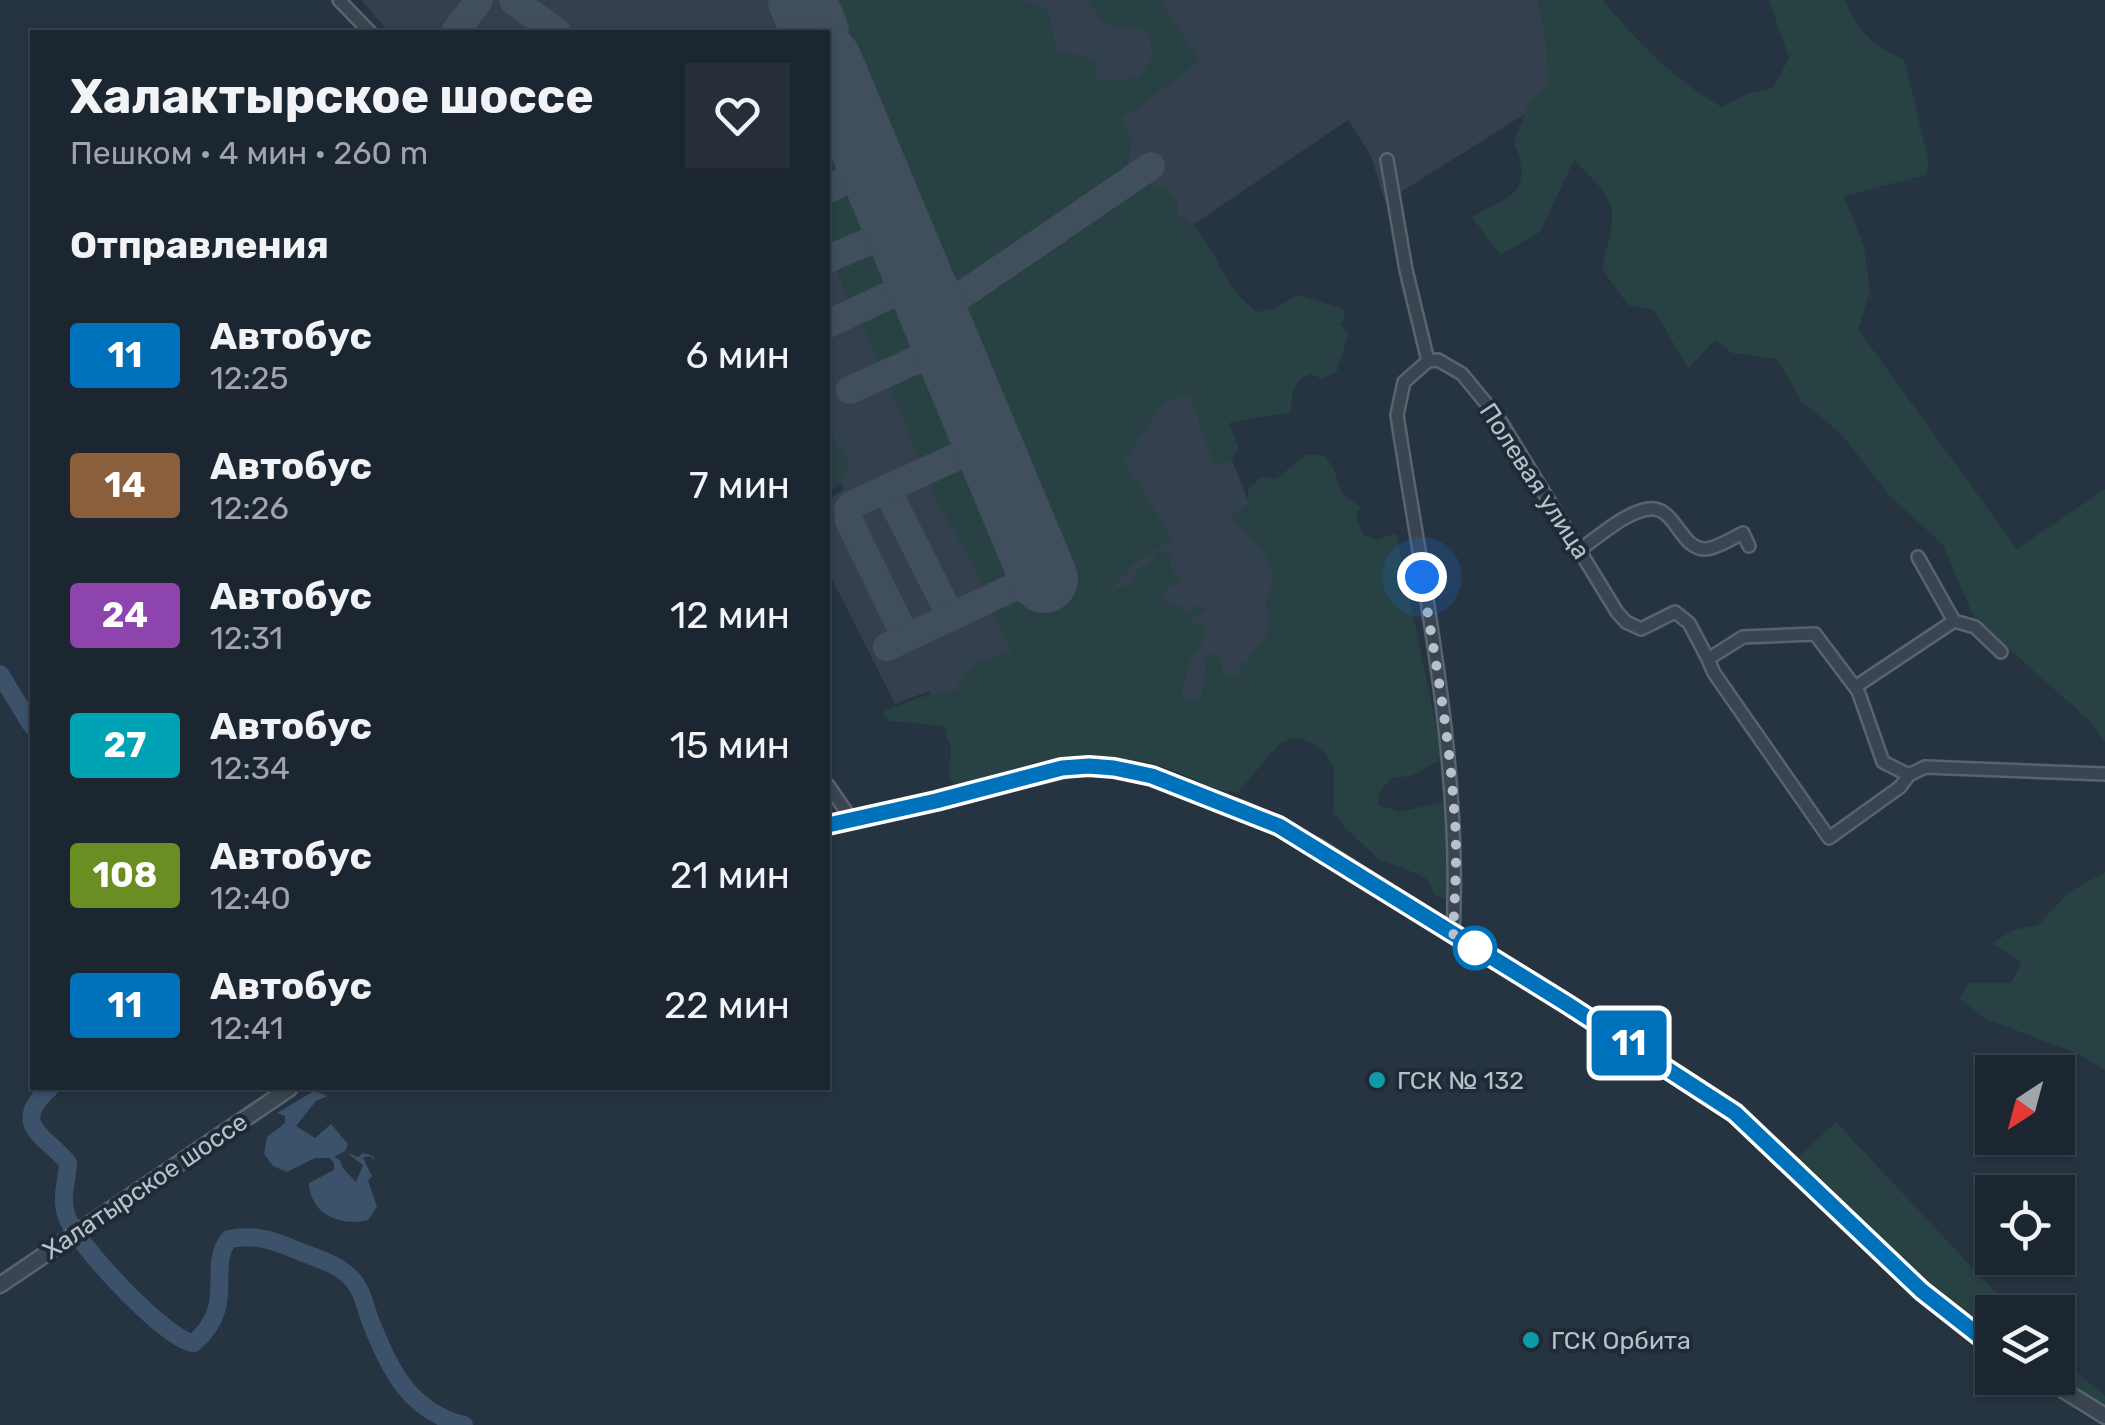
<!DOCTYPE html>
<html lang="ru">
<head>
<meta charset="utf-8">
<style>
	body { margin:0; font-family:Rubik,sans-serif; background:#252e39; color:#f1f3f6; height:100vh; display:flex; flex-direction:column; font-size:38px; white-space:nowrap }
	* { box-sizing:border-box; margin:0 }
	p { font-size:32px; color:#a0a5ab }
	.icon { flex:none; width:55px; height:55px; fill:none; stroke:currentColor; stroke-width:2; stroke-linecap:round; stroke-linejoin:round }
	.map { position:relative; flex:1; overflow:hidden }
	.details { position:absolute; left:30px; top:30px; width:800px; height:1060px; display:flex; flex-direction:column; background:#1c2631; border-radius:0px; box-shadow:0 2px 8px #0004,0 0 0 2px #3a434d }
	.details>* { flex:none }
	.badge { padding:0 20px; border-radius:8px; font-size:35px; line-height:65px }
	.needle { width:65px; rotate:216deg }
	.tools { position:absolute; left:1975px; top:1055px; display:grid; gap:20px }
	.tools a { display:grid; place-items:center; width:100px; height:100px; border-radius:0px; background:#1c2631; box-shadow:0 2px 8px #0004,0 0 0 2px #3a434d; font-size:50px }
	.you { position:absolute; width:50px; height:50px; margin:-25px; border:8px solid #fff; border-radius:50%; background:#1a73e8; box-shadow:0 0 0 15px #1a73e833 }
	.map>.badge { position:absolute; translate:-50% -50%; box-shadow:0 0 0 5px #fff }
	h2 { padding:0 40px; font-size:38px; line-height:90px }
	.round { display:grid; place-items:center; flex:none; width:105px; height:105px; border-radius:0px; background:#252e39 }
	.headline { display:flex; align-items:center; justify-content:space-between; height:170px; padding:0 40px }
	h1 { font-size:48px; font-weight:700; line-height:75px }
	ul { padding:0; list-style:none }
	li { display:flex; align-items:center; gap:30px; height:130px; padding:0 40px }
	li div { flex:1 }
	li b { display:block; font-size:38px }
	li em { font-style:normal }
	li .badge { min-width:110px; font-weight:700; text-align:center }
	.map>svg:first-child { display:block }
</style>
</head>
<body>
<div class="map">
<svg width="2105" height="1425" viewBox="0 0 2105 1425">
	<rect width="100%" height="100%" fill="#263341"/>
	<path fill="#34404e" d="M361 0H1547L1595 70 1385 202 1371 156 1348 120 1129 268 1192 360 1318 676 1092 749 946 717 929 691 895 704 828 571V500L844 489 828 456V32H389Z"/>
	<g fill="#284142">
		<path d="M827 0H1022L1047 9 1057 51 1095 59 1097 80 1118 81 1141 76 1153 56 1148 31 1107 25 1086 0H1159L1200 61 1121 120 1132 138 1127 169 972 279 960 280 941 269Z"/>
		<path d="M1537 0H1602C1639 42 1673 80 1722 107L1749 93 1773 88 1789 58 1769 0H1845C1857 32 1874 45 1904 60L1929 162 1926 175 1844 196 1864 247 1870 292 1858 329 2017 549 2105 489V742L2090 721 1974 618 1943 545 1890 496 1841 434 1801 401 1777 359 1732 353 1715 340 1688 368 1654 310 1628 305 1602 269C1617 207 1621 206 1574 160L1540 232 1500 255 1472 217C1513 194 1534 193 1514 142L1529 103 1549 84 1545 35Z"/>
		<path d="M828 122 848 172 828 183 831 159Z"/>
		<path d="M1139 183 1166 188 1178 204 1177 215C1204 225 1217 266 1233 288 1239 297 1248 304 1256 312L1273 309 1298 295 1344 309 1345 318 1340 325 1349 334 1337 371 1322 379 1311 374 1299 380 1292 395 1291 412 1229 423 1239 450 1227 463 1214 465 1190 395 1164 402 1124 461 1172 539 1134 564 1110 591 1134 582 1136 569 1146 565 1158 551 1172 555 1169 566 1181 579 1153 599 1165 596 1163 602 1180 606 1183 613 1189 612 1195 606 1202 607 1205 610 1188 621 1206 627 1203 632 1207 636 1189 662 1181 699 1188 702 1200 699 1206 673 1205 654 1220 656 1222 670 1230 676 1240 675V664L1245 663C1265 639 1275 634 1265 601 1290 560 1250 545 1231 516L1248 503V489L1261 477 1276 479 1307 454 1325 456 1333 467 1342 494 1360 507 1356 517 1363 534 1377 540 1396 533 1443 759 1411 776 1391 778 1377 795 1379 805 1399 812 1446 801 1451 872 1446 899 1435 896 1429 881 1420 875 1378 859 1344 826 1334 814V769L1325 753 1311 742 1296 738 1281 742 1238 792C1209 792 1179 769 1150 763 1082 749 1024 770 959 787L949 778 951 749 944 726 889 721 883 715 885 711C909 701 932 691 957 691 963 661 985 661 1012 651L988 605 1065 570 958 316 968 297Z"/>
		<path d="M854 184 874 232 828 251V195Z"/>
		<path d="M879 243 896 285 850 304 833 262Z"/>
		<path d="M901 299 922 349 880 366 859 317Z"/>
		<path d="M930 366 962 444 920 461 888 383Z"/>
		<path d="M828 430 848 461 845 478 828 493Z"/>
		<path d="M968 458 1018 577 986 590 924 477Z"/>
		<path d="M2105 872V1070L2076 1053 1986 1019 1959 998 1969 983H2011L2021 962 1992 943 2013 930 2038 925 2069 892Z"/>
		<path d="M1836 1122 2009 1307 2004 1312H1992V1338L1921 1284 1797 1158Z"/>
		<path d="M2058 1357 2105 1396V1410L2055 1378H2058Z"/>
	</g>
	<path fill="#3b526a" d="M314 1091 328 1096 316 1101 296 1126 315 1138 331 1124 348 1144 345 1151 334 1157 340 1160 343 1168 356 1182 363 1165 347 1153 358 1157 363 1153 373 1156 374 1160 370 1156 363 1158 372 1176 368 1181 377 1207 368 1220C340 1227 310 1214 309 1183L334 1170V1162L329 1158H315L287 1172 273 1166 264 1154 267 1137 285 1123V1116L277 1113Z"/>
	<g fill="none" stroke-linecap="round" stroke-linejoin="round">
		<g stroke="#3b526a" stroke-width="18">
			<path d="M0 674 32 726"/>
			<path d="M50 1088C8 1126 47 1136 68 1163 67 1182 60 1197 67 1217 76 1244 168 1342 194 1343 238 1304 206 1269 229 1239 254 1234 273 1240 296 1250 315 1258 337 1263 351 1278 362 1289 365 1306 370 1320 390 1369 408 1411 464 1425"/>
		</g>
		<g stroke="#414e5c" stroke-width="28">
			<path d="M513 0 557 32"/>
			<path d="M455 32 479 0"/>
			<path d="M828 189 873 168"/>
			<path d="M828 259 898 229"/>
			<path d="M934 314 1151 166"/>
			<path d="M828 324 920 281"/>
			<path d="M850 390 947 346"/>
			<path d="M891 486 890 496 951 617"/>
			<path d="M906 638 849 521 848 509 851 505 987 443"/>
			<path d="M887 647 1042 574"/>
		</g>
		<g stroke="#414e5c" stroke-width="68">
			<path d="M802 0 815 32"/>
			<path d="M828 61 1044 579"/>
		</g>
		<g stroke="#58636e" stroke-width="16">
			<g id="minor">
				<path d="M339 0 370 32"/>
				<path d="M1387 160 1406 270 1428 361 1404 382 1397 415C1423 587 1462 759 1453 934"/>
				<path d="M1428 361 1438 360 1462 374 1499 419 1617 612 1626 622 1641 629 1675 612 1689 623 1708 659 1743 637 1815 634 1858 691 1883 762 1909 775 1925 767 2105 774"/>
				<path d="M1579 550C1599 537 1625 512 1649 509 1676 506 1680 550 1706 549 1718 548 1732 538 1743 533L1749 546"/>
				<path d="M1954 621 1975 627 2001 652"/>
				<path d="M1708 659 1714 673 1829 838 1900 787 1909 775"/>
				<path d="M1855 687 1954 621 1918 557"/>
				<path d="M828 785 852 820"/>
			</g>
		</g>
		<g stroke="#58636e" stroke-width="19">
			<g id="tertiary">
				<path d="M828 825 1077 767 1131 770 1244 810 1318 847 1735 1113 1922 1291 1992 1346"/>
				<path d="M0 1285 290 1088"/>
				<path d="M2044 1378 2105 1416"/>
			</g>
		</g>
		<use href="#minor" stroke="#3a4551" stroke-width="11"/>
		<use href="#tertiary" stroke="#3a4551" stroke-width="14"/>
	</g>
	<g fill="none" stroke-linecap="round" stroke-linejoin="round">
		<g stroke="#fff" stroke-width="22">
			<path id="line" d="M828 825 936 801 1062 768 1089 766 1114 768 1152 776 1279 826 1567 1004 1735 1113 1922 1291 1992 1346"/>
		</g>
		<use href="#line" stroke="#0072bc" stroke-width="15"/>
		<path stroke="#b7c0cb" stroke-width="10" stroke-dasharray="0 18" d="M1422 577C1434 654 1449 731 1454 809 1458 851 1455 892 1453 934L1475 948"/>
	</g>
	<circle fill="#fff" stroke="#0072bc" stroke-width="5" cx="1475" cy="948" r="20"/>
	<g fill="#0f9aa8" stroke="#1f2a36" stroke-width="4">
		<circle cx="1377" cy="1080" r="10"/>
		<circle cx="1531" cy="1340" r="10"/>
	</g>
	<g text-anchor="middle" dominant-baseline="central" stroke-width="8" stroke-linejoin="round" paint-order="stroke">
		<g font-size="25" fill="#b7c0cb" stroke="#1f2a36">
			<text transform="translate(1535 481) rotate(57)">Полевая улица</text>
			<text transform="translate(145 1186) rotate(-34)">Халатырское шоссе</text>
		</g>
		<g font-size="25" fill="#b7c0cb" stroke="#1f2a36" text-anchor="start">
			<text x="1397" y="1080">ГСК № 132</text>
			<text x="1551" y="1340">ГСК Орбита</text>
		</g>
	</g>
</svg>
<div class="tools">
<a><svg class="needle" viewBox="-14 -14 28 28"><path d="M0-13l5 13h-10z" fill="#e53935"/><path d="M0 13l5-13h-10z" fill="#a0a5ab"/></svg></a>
<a><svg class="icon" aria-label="locate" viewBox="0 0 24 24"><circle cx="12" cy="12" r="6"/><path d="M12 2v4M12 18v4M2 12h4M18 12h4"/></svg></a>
<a><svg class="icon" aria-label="layers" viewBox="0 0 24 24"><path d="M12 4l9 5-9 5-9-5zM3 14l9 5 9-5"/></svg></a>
</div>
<div class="you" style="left:1422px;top:577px"></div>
<b class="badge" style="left:1629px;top:1043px;background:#0072bc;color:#fff">11</b>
<section class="details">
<div class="headline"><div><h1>Халактырское шоссе</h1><p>Пешком · 4 мин · 260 m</p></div><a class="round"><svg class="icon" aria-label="heart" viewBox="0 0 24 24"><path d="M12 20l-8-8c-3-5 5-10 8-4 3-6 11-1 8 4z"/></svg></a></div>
<h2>Отправления</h2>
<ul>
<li><span class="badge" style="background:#0072bc;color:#fff">11</span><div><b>Автобус</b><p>12:25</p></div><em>6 мин</em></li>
<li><span class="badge" style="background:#8b5e3c;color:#fff">14</span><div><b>Автобус</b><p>12:26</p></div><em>7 мин</em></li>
<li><span class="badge" style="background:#8e44ad;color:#fff">24</span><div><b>Автобус</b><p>12:31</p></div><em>12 мин</em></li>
<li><span class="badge" style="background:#00a3b4;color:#fff">27</span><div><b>Автобус</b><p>12:34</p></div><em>15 мин</em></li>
<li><span class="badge" style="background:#6b8e23;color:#fff">108</span><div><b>Автобус</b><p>12:40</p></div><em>21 мин</em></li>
<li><span class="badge" style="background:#0072bc;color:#fff">11</span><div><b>Автобус</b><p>12:41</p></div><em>22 мин</em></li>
</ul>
</section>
</div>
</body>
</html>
